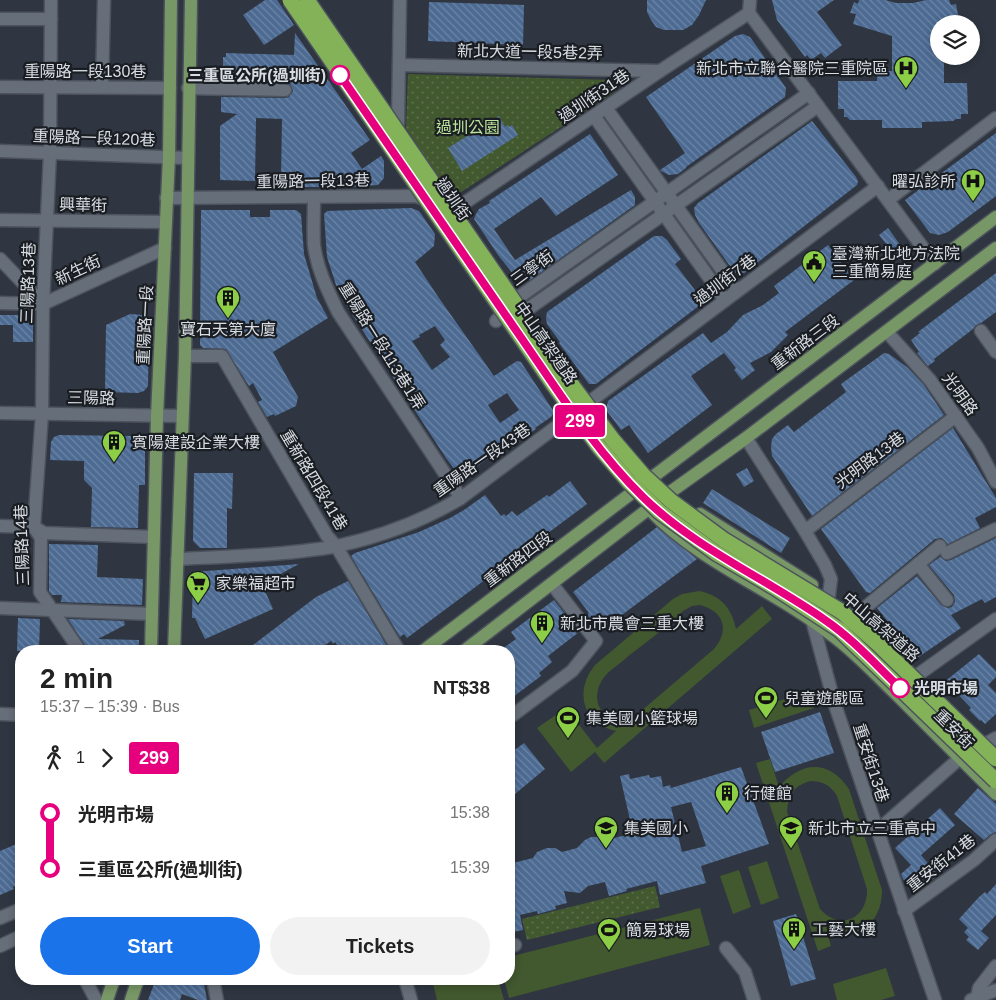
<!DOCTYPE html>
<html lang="en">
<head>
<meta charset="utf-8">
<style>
	body { margin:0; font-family:Helvetica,"Noto Sans TC",sans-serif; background:#f2f2f2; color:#222; height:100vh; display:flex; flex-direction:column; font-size:19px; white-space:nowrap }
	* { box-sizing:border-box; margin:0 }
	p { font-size:16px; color:#767676 }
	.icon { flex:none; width:28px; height:28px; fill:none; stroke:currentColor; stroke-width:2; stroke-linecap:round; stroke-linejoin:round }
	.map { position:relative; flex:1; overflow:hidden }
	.sheet { position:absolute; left:15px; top:645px; width:500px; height:340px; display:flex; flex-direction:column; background:#fff; border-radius:20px; box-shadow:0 2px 8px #0003 }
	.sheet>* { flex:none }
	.badge { padding:0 10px; border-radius:4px; font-size:18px; line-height:32px }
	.controls { position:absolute; left:930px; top:15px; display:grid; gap:10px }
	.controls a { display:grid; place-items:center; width:50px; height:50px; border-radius:50%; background:#fff; box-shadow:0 2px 8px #0003; font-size:25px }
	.map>.badge { position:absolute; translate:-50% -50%; box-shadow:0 0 0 2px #fff }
	.legs { display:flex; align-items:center; gap:8px; height:55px; padding:0 25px; font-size:16px }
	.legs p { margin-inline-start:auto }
	.summary { display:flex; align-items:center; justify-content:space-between; height:85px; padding:0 25px }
	h1 { font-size:28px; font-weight:700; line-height:38px }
	.cta { display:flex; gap:10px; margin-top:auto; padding:10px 25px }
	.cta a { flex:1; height:58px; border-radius:30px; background:#1a73e8; color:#fff; font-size:20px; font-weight:700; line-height:58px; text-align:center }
	.cta a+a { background:#f2f2f2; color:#222 }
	ul { padding:0 25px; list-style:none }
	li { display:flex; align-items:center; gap:18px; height:55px; font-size:19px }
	li i { display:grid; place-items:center; width:8px; height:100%; margin:0 6px; background:currentColor }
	li i::after { content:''; width:12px; height:12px; margin:-6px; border:4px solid; border-radius:50%; background:#fff }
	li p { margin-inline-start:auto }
	li:first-child i { background:linear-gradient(#0000 50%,currentColor 0) }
	li:last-child i { background:linear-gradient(currentColor 50%,#0000 0) }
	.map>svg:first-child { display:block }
</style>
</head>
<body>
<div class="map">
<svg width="996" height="1000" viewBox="0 0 996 1000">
	<defs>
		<pattern id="park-dots" width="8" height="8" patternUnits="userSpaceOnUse" patternTransform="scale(1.25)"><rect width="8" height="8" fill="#42582e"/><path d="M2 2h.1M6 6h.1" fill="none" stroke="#5d704c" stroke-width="1.8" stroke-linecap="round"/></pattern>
		<pattern id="building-back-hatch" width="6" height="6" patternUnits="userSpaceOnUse" patternTransform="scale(1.25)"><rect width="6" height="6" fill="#4c6a92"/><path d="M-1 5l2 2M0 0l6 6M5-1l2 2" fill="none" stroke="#6d86a6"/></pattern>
	</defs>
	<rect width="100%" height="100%" fill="#2f3641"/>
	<g fill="#42582e" fill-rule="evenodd">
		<path d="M699 591C720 595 732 608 736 629L762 606 772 619 604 763 595 752 571 772 537 728 566 708 597 748 616 731C582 723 574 691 595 665L673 599 682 594ZM700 605C724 611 730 630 714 649L634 717C625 720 617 722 608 717 593 707 595 688 605 676 611 669 620 664 626 658 645 643 666 628 683 611L692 606Z"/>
		<path d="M808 692 814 708 754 728 749 710Z"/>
		<path d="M770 759 779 787C801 761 829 759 849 789L882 890C882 923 859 941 827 932L831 946 818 951 756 763ZM811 781C823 781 831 786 837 796L867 889C868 918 841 932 820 909L787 812C788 795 794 785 811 781Z"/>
		<path d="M767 861 779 898 761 905 748 867Z"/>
		<path d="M739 870 751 907 733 914 720 876Z"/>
		<path d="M700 908 710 945 509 998 504 979H509V957Z"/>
		<path d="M886 968 895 996 881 1000H837L833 984Z"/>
		<path d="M432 979H498L504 1000H437Z"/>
	</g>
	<g fill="url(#park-dots)">
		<path d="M408 74 614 80 616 91 452 198 406 128Z"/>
		<path d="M655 886 660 907 527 940 522 919Z"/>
	</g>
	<g fill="url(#building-back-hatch)" fill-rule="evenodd">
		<path d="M265 0H277L294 25 264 45 243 15Z"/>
		<path d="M647 0H706L699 15 692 25 683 30H664L656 27 651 20 647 12Z"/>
		<path d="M772 0H834L817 12 842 45 825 58 821 53 811 60 807 55 805 57 777 20Z"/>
		<path d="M859 0H885L896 3H913L926 0H949L951 5 956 4 958 15 953 16 955 24H939V56H944V83H967L968 114H961V119H956L953 121 922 122V128H882V120H850L847 117H844V109H838V81H877V71H892V36L853 24 856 14 850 13 854 2 858 4Z"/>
		<path d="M429 2 524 5 523 45 428 41Z"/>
		<path d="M295 33 370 140 351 153 362 169 381 156 384 161V178L378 185 347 187V180H319V187H291L292 177 281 176 282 119 256 118 255 181 220 180V126L237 114 221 112V97L285 98 289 97 293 91 290 83 277 82V78L259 77V81H231V76H223V57H226V53L294 55Z"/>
		<path d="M743 34 750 37 786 88 785 97 686 167V168L678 174 669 175 661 171 660 170 685 153 646 97 735 36Z"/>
		<path d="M499 116 505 127 508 125 509 127 512 125 518 135 462 171 448 148Z"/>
		<path d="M812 121 856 177 858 181 857 185 744 273H735L699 223 695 215 694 208 698 203Z"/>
		<path d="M996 133V196L948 232 939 235 930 233 905 200Z"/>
		<path d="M590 134 618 175 556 216 541 197 494 229 515 260 631 190 635 197V205L530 280H518L498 255 474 219 476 214 479 209 490 203 489 201Z"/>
		<path d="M411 208 419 211 435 234 434 246 415 262 439 298 494 376 517 361 521 362 554 412 551 417 535 428 536 429 496 456 494 454 461 478 446 458 348 308 336 285 327 257 324 214 327 211ZM435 326 445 340 440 345 450 357 432 370 412 341 420 337 419 335ZM507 393 519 410 500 423 488 405Z"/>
		<path d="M201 210H250V217H270V210H296L301 214 304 254 317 298 328 318 273 352 298 397 296 406 275 416 274 414 267 417 258 402 262 400 253 383 249 386 226 349 203 348 200 345Z"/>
		<path d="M888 228 903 249 895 255 879 235Z"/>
		<path d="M654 236H662L667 240 681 259 675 264 704 302 596 384H589L559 343 560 342 547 324 546 318 547 312Z"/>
		<path d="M828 245 854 280 785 332 788 335 771 352 750 363 755 370 742 380 734 370 736 368 724 353 691 376 712 405 648 453 629 425 621 430 606 410 608 401 703 333 711 343 727 332 743 315 763 305 779 293 774 286Z"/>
		<path d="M996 273V312L981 323 976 325 973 329 934 359 935 361 928 366 917 353 919 352 911 340 920 333 918 332Z"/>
		<path d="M130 314 143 315 149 323 148 386 144 391 138 393 105 392 106 325Z"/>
		<path d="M0 315H33V342H13V325H0Z"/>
		<path d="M884 353 889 354 907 367 924 385 944 415 812 516 772 456 771 446 772 439 776 434 788 425 794 432 846 392 841 384Z"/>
		<path d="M953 428 996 498V507L975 518 980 528 948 544 942 538 935 539 870 593 866 592 821 529Z"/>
		<path d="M59 435 132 436 137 437 143 442 145 446V485H139L138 528 91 527 92 488 84 480V461L50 460 51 442 54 437Z"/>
		<path d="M747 468 754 481 744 487 736 474Z"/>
		<path d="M194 473H233L232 509 227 508V548H200L193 541Z"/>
		<path d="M570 481 587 504 407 638 404 634 400 637 351 556 355 553 419 532 450 518 464 510 485 495 501 516 504 514 506 516 512 511 517 516 547 495 549 497Z"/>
		<path d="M712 489 790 538 781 553 703 503Z"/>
		<path d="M657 527 697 559 599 632 586 615 589 613 573 592Z"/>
		<path d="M996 538V597L985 603 982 599 951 615 961 628 917 658 877 608 917 576 941 605 948 608 952 607 955 602 954 595 929 565 940 557 946 561 951 560Z"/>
		<path d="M49 544 98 545 97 577 143 579 142 605 61 602 62 595H52L49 591Z"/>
		<path d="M299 564 262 584 273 609 205 639 195 618H192L193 572Z"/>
		<path d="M348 581 388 648V651H355L351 647 345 651H342L335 642 333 644 331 641 317 651H245L316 597Z"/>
		<path d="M554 600 579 632 548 656 552 662 539 673 541 676 509 700V651H499L516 639 511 632Z"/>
		<path d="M18 618 40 619 39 651H17Z"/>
		<path d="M68 619 124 621 125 625 98 639 139 640V651H89Z"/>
		<path d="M979 654 996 671V677L988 685 996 693V714L985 724 981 720 980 721 969 710 971 708 954 690 952 692 943 683Z"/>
		<path d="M820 712 834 753 775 772 761 732Z"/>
		<path d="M524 743 545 769 509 799V754Z"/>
		<path d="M741 767 769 844 701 866 706 883 660 895 657 881 626 889 627 891 609 896 605 882 588 886 580 893 564 891 567 903 555 906 556 909 538 914 537 911 520 915 523 930 509 933V864L533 858 537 852 547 848H555L562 852 577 848 585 840 591 837H599L607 840 633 833 620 776 629 774 630 779 649 775 650 778 661 776 663 787 670 785 671 788ZM691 802 706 846 682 852 671 807Z"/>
		<path d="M978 788 996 804V832L991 834 984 840 954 814Z"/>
		<path d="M940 808 955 825 921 855 938 875 914 893 903 879 901 874 911 865 895 848Z"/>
		<path d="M21 842V883L13 887 14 889 0 895V851Z"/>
		<path d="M996 884V915L981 931 989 938 978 950 966 940 969 937 964 932 968 928 959 919 979 897 985 892 987 894Z"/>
		<path d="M796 914 816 979 791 986 773 921Z"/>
		<path d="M156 979H203L207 1000H198L182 994 180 1000H148Z"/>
	</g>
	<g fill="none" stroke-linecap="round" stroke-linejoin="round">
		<g stroke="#4d535c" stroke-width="15">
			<g id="minor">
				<path d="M51 0 50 153 43 304 42 414 34 527 41 538 40 592 80 651"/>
				<path d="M749 13 935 264"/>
				<path d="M749 13 750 0"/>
				<path d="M0 19H51"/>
				<path d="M399 65 660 71"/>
				<path d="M0 87 170 88"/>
				<path d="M102 87 104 0"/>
				<path d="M188 88 285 90"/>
				<path d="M606 108 737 291"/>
				<path d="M594 116 725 300"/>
				<path d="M396 135 398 122 400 0"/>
				<path d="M0 151 187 158"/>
				<path d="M166 198 415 196 457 208 660 71 749 13"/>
				<path d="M314 198C314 214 313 230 314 245 317 269 328 291 338 312L461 498"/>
				<path d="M888 200 996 118"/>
				<path d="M0 220 166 222"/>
				<path d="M0 259 43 304"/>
				<path d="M0 303 43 304 165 248"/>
				<path d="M511 308 528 309 818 106"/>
				<path d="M496 321 519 297 809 93"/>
				<path d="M981 331 996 352"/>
				<path d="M887 332 930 380 978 448 996 482"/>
				<path d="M185 356H222L327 536 336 546 399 651"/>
				<path d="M0 413 182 416"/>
				<path d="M746 438 805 531 825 565 831 579 829 595 812 620 835 705 935 1000"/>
				<path d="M0 526 34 527 44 533 153 537"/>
				<path d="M805 531 956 416"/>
				<path d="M947 553 996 529"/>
				<path d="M177 559C219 557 261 556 303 551 314 549 326 549 337 546 379 537 423 521 461 498L878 186"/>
				<path d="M918 564 947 600"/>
				<path d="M0 608 152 614"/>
				<path d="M856 615 940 546"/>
				<path d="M919 674 996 619"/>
				<path d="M0 714 21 715"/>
				<path d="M513 715 572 671 596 641 552 584"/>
				<path d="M877 831 960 758 996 738"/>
				<path d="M904 911 974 860 996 840"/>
				<path d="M0 918 21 909"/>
				<path d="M0 946 21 936"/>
				<path d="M509 947 515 945"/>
				<path d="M726 948 745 972 754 1000"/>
				<path d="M85 979 96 1000"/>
				<path d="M213 979 217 1000"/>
				<path d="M405 979 411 1000"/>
				<path d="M977 998 979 988 996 966"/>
				<path d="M971 1000 996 990"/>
			</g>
		</g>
		<g stroke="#4d535c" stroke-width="15">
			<g id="major">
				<path d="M650 510C702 564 775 590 833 636 856 653 876 675 897 695 930 728 963 761 996 794"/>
				<path d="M700 514 812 585"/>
				<path d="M151 651 157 416 169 157 171 0"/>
				<path d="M174 651 185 356 191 0"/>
				<path d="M423 651 996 217"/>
				<path d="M464 651 669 493 746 438 996 248"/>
				<path d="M107 1000 114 979"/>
				<path d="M131 1000 138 979"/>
			</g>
		</g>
		<use href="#minor" stroke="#666e79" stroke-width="12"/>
		<use href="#major" stroke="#789766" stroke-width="12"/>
		<g stroke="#4d535c" stroke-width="18" stroke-linecap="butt">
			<g id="highway-bridge">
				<path d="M290 0 553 384 599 447 629 482 660 512 716 553 774 587 840 630 996 781"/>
				<path d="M307 0 565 376 613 440 643 475 671 501 724 540 842 612 878 644 996 759"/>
			</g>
		</g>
		<use href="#highway-bridge" stroke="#84b259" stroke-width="15"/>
	</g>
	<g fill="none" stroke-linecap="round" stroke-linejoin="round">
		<g stroke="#fff" stroke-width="11">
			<path id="line-1" d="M340 75C400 162 460 249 520 336 558 391 595 450 643 497 696 549 765 578 825 620 853 639 876 665 900 688"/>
		</g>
		<use href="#line-1" stroke="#e6007e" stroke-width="8"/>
	</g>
	<defs>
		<g id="hospital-pin" transform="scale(1.25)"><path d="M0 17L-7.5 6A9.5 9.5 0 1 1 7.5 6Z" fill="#8cce45" stroke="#1a1e22"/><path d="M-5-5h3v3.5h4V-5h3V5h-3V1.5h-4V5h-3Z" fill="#111"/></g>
		<g id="civic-pin" transform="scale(1.25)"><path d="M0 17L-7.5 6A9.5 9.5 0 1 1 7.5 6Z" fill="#8cce45" stroke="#1a1e22"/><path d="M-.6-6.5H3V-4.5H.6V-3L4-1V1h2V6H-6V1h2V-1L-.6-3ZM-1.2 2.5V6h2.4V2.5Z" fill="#111"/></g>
		<g id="building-pin" transform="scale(1.25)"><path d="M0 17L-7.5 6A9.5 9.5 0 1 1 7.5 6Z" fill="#8cce45" stroke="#1a1e22"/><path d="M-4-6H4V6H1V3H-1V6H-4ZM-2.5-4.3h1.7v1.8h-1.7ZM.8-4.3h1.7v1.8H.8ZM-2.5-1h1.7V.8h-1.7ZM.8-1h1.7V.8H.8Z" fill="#111"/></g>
		<g id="supermarket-pin" transform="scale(1.25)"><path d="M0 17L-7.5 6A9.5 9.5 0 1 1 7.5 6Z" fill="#8cce45" stroke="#1a1e22"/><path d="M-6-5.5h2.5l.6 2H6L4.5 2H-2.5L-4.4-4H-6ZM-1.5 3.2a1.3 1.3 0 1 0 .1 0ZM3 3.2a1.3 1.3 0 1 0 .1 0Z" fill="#111"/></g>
		<g id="stadium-pin" transform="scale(1.25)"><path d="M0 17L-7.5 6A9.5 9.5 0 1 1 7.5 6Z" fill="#8cce45" stroke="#1a1e22"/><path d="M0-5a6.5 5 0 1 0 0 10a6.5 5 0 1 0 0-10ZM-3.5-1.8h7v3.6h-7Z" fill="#111"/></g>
		<g id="school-pin" transform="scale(1.25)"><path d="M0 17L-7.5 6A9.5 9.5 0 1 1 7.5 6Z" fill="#8cce45" stroke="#1a1e22"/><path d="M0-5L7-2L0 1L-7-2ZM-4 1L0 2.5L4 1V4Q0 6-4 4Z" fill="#111"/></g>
	</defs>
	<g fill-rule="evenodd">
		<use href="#hospital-pin" x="906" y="68"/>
		<use href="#hospital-pin" x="973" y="181"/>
		<use href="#civic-pin" x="814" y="262"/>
		<use href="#building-pin" x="228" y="298"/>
		<use href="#building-pin" x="114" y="442"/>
		<use href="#supermarket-pin" x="198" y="583"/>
		<use href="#building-pin" x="542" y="623"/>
		<use href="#stadium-pin" x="766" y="698"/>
		<use href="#stadium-pin" x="568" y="718"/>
		<use href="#building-pin" x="727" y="793"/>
		<use href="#school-pin" x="606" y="828"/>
		<use href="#school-pin" x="791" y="828"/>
		<use href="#building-pin" x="794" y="929"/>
		<use href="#stadium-pin" x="609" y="930"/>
	</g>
	<g fill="#fff" stroke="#e6007e" stroke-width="2.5">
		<circle cx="340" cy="75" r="9"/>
		<circle cx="900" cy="688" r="9"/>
	</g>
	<g text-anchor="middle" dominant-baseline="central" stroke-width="4.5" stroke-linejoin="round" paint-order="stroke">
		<g font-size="16" fill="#d8dde4" stroke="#1a1e22">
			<text transform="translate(530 52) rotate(1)">新北大道一段5巷2弄</text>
			<text x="85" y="71">重陽路一段130巷</text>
			<text transform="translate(594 96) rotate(-34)">過圳街31巷</text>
			<text transform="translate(94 138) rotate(2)">重陽路一段120巷</text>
			<text transform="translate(313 181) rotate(-1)">重陽路一段13巷</text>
			<text transform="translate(453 199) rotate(55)">過圳街</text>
			<text transform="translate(83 205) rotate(1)">興華街</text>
			<text transform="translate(532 268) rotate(-36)">三寧街</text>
			<text transform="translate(78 270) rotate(-25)">新生街</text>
			<text transform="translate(725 280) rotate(-37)">過圳街7巷</text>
			<text transform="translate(28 283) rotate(-88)">三陽路13巷</text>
			<text transform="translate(145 325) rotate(-87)">重陽路一段</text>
			<text transform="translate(805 342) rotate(-37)">重新路三段</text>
			<text transform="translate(546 343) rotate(55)">中山高架道路</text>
			<text transform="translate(382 346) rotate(58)">重陽路一段113巷1弄</text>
			<text transform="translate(960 394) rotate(54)">光明路</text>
			<text transform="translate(91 398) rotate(1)">三陽路</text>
			<text transform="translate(482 460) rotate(-35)">重陽路一段43巷</text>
			<text transform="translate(870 460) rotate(-37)">光明路13巷</text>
			<text transform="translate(314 480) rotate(59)">重新路四段41巷</text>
			<text transform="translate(22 545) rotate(-92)">三陽路14巷</text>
			<text transform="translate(518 559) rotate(-37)">重新路四段</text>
			<text transform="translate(881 627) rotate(41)">中山高架道路</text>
			<text transform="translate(954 729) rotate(45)">重安街</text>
			<text transform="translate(871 763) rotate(72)">重安街13巷</text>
			<text transform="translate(941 863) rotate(-38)">重安街41巷</text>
		</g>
		<g font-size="16" fill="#d8dde4" stroke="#1a1e22" text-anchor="start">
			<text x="888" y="68" text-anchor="end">新北市立聯合醫院三重院區</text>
			<text x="956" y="181" text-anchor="end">曜弘診所</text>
			<text x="832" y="253">臺灣新北地方法院<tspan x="832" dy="18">三重簡易庭</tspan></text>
			<text x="228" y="329" text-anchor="middle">寶石天第大廈</text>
			<text x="132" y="442">賓陽建設企業大樓</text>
			<text x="216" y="583">家樂福超市</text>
			<text x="560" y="623">新北市農會三重大樓</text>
			<text x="784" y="698">兒童遊戲區</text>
			<text x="586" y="718">集美國小籃球場</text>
			<text x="744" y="793">行健館</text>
			<text x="624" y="828">集美國小</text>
			<text x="808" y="828">新北市立三重高中</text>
			<text x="812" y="929">工藝大樓</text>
			<text x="626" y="930">簡易球場</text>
		</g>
		<g font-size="16" font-weight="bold" fill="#d8dde4" stroke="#1a1e22" text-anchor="end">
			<text x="326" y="75">三重區公所(過圳街)</text>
			<text x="914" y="688" text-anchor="start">光明市場</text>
		</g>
		<g font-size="16" fill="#bce39b" stroke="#1a1e22">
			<text x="468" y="127">過圳公園</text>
		</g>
	</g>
</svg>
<div class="controls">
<a><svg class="icon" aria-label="layers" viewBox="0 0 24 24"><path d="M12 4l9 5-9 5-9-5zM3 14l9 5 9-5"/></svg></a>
</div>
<b class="badge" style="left:580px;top:421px;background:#e6007e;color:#fff">299</b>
<section class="sheet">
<div class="summary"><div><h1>2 min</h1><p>15:37 – 15:39 · Bus</p></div><b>NT$38</b></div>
<div class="legs"><svg class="icon" aria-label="walk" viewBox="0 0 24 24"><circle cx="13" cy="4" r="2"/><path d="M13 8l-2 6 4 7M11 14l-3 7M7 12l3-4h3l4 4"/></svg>1<svg class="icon" aria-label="forward" viewBox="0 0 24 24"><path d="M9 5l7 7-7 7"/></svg><b class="badge" style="background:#e6007e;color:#fff">299</b></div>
<ul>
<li><i style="color:#e6007e"></i><b>光明市場</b><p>15:38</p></li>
<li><i style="color:#e6007e"></i><b>三重區公所(過圳街)</b><p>15:39</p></li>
</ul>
<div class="cta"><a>Start</a><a>Tickets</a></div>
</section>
</div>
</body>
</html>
